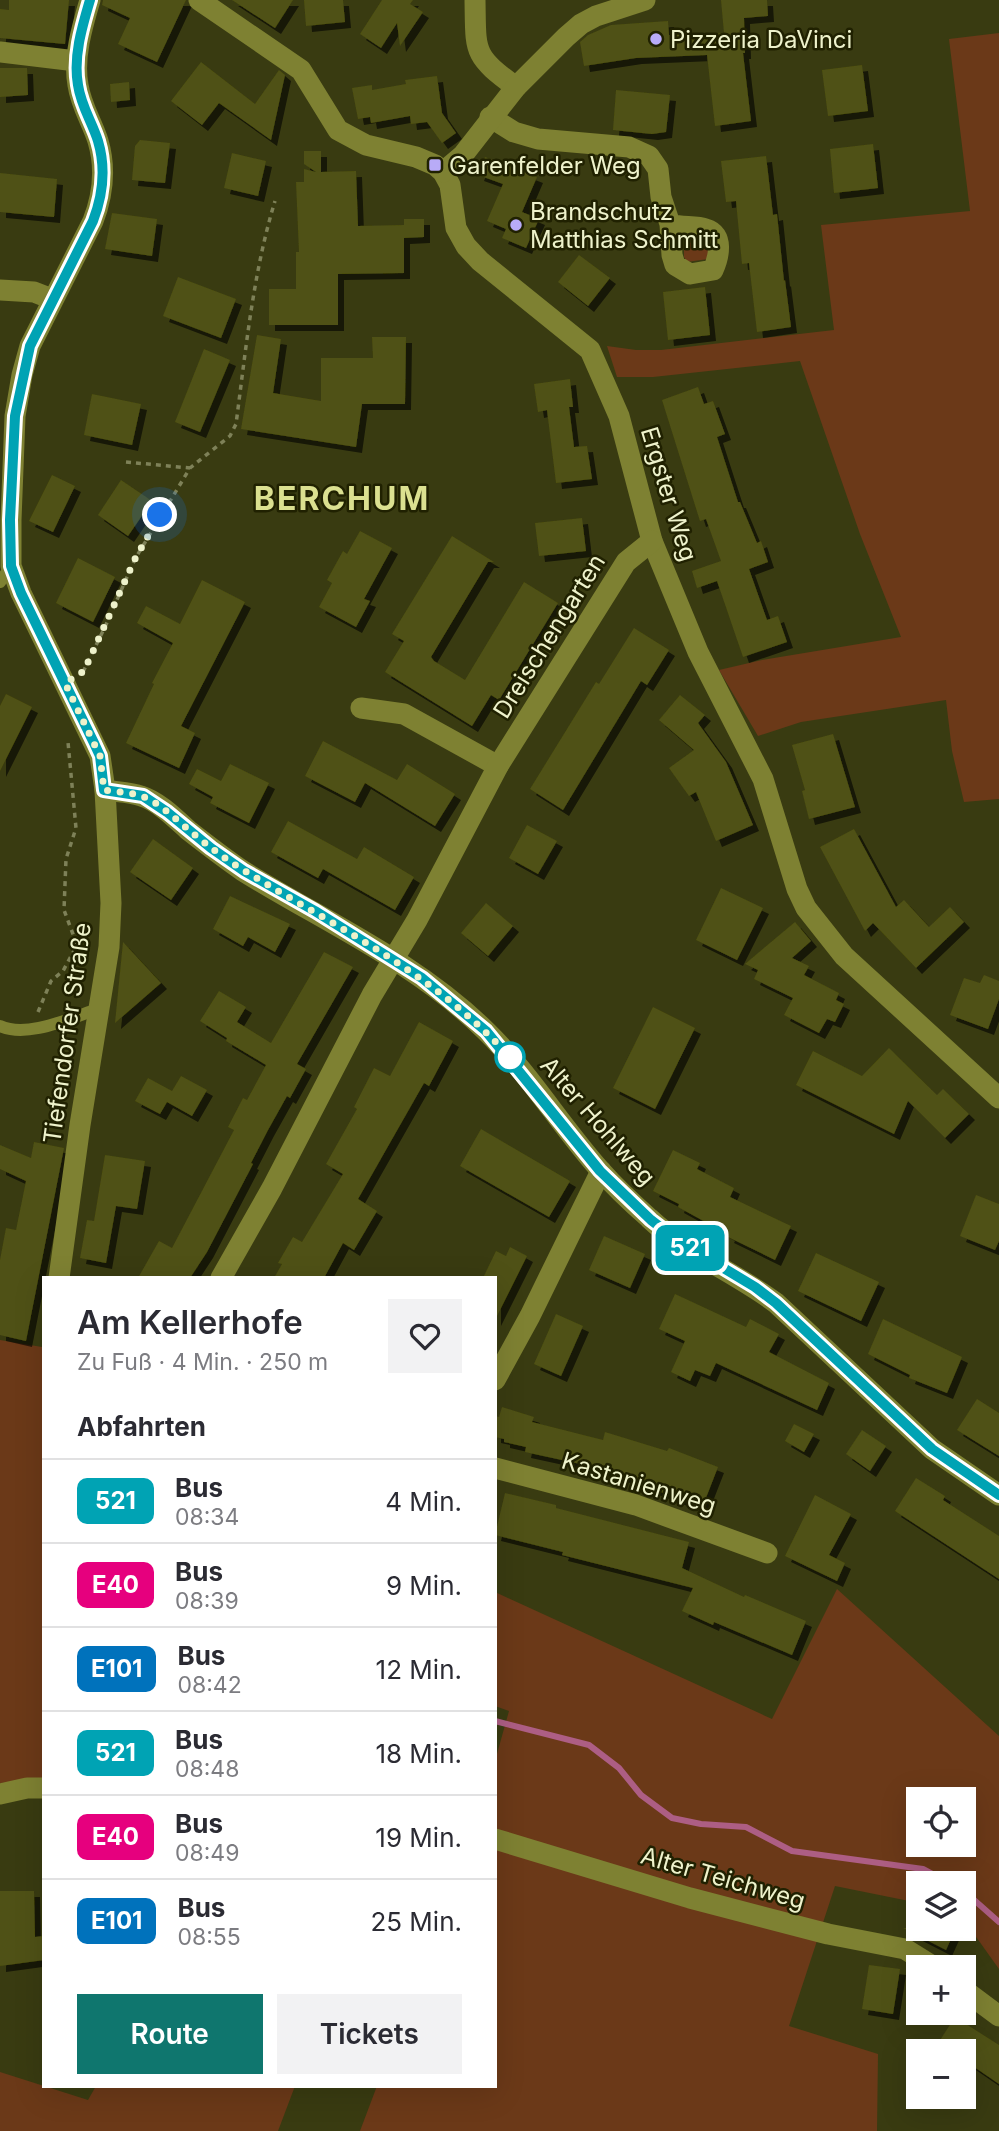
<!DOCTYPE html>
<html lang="de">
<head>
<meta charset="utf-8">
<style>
	body { margin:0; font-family:Inter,sans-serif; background:#f2f2f3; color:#2b2b33; height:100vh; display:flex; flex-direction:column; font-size:26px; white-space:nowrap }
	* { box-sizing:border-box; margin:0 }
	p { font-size:23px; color:#7c7c81 }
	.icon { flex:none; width:38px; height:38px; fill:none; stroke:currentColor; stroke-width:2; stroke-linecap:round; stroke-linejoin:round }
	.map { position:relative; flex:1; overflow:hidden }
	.sheet { position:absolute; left:42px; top:1276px; width:455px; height:812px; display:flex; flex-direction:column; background:#fff; border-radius:0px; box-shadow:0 7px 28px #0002 }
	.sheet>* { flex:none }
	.badge { padding:0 14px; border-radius:10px; font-size:24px; line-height:46px }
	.fabs { position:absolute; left:906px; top:1787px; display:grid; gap:14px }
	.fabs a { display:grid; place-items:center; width:70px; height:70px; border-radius:0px; background:#fff; box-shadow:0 7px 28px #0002; font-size:35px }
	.you { position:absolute; width:35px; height:35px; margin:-18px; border:5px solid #fff; border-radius:50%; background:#1a73e8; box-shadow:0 0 0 10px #1a73e833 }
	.map>.badge { position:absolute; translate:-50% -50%; box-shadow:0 0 0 4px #fff }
	h2 { padding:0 35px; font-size:26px; line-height:63px }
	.round { display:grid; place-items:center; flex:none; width:74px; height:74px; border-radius:0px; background:#f2f2f3 }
	.head { display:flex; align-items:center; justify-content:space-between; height:119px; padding:0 35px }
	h1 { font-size:33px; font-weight:600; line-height:52px }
	.button { display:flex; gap:14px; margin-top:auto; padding:14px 35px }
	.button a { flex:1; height:80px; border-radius:0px; background:#0f766e; color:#fff; font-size:28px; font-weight:600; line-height:80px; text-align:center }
	.button a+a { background:#f2f2f3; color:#2b2b33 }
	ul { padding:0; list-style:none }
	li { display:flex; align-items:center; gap:21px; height:84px; padding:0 35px; border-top:2px solid #e1e1e2 }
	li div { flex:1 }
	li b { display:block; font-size:26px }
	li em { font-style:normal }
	li .badge { min-width:77px; font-weight:700; text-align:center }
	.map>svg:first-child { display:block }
</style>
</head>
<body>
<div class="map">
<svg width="999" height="2131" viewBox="0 0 999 2131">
	<defs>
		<filter id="shadow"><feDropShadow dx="6" dy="6" stdDeviation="0" flood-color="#0009"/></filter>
	</defs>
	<rect width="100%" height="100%" fill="#393b11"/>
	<g fill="#6b3918" fill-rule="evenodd">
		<path d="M999 33V799L964 802 952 751 946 700 801 722 758 736 719 670 762 660 901 637 860 534 800 361 653 377H617L607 346 636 350H661L834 330 821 225 970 211 949 39Z"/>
		<path d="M703 242 708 244V259L687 262 684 257V246L687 243Z"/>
		<path d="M0 1340 42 1347 44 1363V1781L0 1783Z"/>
		<path d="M837 1589 999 1736V1969L964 1920V1883H919V1903L835 1886 789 2026 878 2054 877 2131H360L377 2086H495V1761L509 1711 495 1706V1592L772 1719ZM919 1799H964V1844H919Z"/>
		<path d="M0 2072 88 2100 96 2086H295L278 2131H0Z"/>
	</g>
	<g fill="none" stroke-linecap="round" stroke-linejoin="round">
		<g stroke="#ad5e84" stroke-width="6">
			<path d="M495 1721 589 1745 619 1768 641 1795 672 1818 701 1824 746 1827 792 1851 923 1869 949 1883"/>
			<path d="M964 1891 999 1922"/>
		</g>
	</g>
	<g fill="#4f5113" filter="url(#shadow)">
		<path d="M9 0H69L65 44 0 38V9L9 10Z"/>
		<path d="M103 0H186L157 62 118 44 130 18 102 5Z"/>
		<path d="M232 0H293L275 28Z"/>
		<path d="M304 0H343L345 22 306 26Z"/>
		<path d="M382 0H413L410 4 423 12 400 46 397 23 381 48 360 34Z"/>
		<path d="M721 0H767L768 16 744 18 745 53H743L751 121 715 126 707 55 636 58 584 66 580 42 588 35 611 25 668 21 669 35 724 33Z"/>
		<path d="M201 62 255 104 279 70 285 75 271 140 219 103 202 125 171 101Z"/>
		<path d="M862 65 868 111 828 116 822 70Z"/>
		<path d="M0 68H27L28 95 0 97Z"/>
		<path d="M437 76 442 113 456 133 442 143 427 122 411 124 410 116 371 123 370 117 358 119 352 88 372 85V90L406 84 405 80Z"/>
		<path d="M129 82 130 100 111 102 110 84Z"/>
		<path d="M616 90 670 95 666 132 652 134 613 130Z"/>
		<path d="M140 140 170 143 165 183 132 180 135 146Z"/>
		<path d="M873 144 878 188 834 193 830 149Z"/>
		<path d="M304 151H321V172L356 171 358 226 404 225V273L338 274V325H269V289H296V252H299L296 182H304V169L316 172 304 164Z"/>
		<path d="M232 153 266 161 258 196 224 188Z"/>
		<path d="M766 156 773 215 777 214 784 281 785 280 791 327 757 332 749 263 742 264 736 201 726 202 721 161Z"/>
		<path d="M485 157 537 177 522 212 539 219 526 248 502 238 506 229 487 221 503 184 478 175Z"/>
		<path d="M0 173 57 179 54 217 0 212Z"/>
		<path d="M112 213 157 219 152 256 105 249Z"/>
		<path d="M404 219H424V237L404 238Z"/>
		<path d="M579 255 610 278 588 306 558 282Z"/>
		<path d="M178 277 236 299 221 338 163 316Z"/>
		<path d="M705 287 710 335 668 340 663 292Z"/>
		<path d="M257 335 281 339 273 393 321 401V358H373L372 337H406L405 404H362L356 447 241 429Z"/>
		<path d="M204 349 230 360 200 432 175 422Z"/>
		<path d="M570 379 573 407H569L574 447 587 446 592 479 556 483 547 410 538 412 534 384Z"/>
		<path d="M698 387 704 404 713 401 725 434 717 437 738 502H740L757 543 761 541 768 562 749 569 767 620 778 616 787 642 743 657 717 581 697 588 692 571 721 561 706 519 700 521 662 400Z"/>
		<path d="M92 394 141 404 132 445 84 435Z"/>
		<path d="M52 475 75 486 53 532 29 521Z"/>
		<path d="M121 480 152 501 128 536 98 515Z"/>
		<path d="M582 518 586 551 539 556 535 523Z"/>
		<path d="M360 531 392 548 364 599 370 601 356 627 319 607 332 583 327 580 343 551 347 554Z"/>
		<path d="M452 536 494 562H488L431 657 434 661 465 680 524 582 558 603 499 700 491 695 472 726 385 672 404 641 392 634Z"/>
		<path d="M78 558 115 577 93 622 56 603Z"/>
		<path d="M202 580 245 602 181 726 195 733 179 768 126 743 154 684 152 683 173 643 137 623 146 606 180 624Z"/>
		<path d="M634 628 669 650 647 685 641 681 563 810 530 789 596 682 599 684Z"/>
		<path d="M6 694 32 707 0 771V706Z"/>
		<path d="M680 695 705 715 698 723 726 762 753 825 716 841 696 792 689 796 669 768 694 750 659 720Z"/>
		<path d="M833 734 855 807 809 819 802 791 805 790 792 745Z"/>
		<path d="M323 741 397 780 407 764 455 794 435 826 365 783 355 802 305 776Z"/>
		<path d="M230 764 269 783 249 823 210 803 213 797 189 784 197 769 221 781Z"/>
		<path d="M288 821 357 859 364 847 414 877 395 910 323 869 318 878 271 852Z"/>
		<path d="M527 825 557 841 538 874 509 858Z"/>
		<path d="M854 829 896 907 904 900 929 927 950 907 964 922 916 968 873 923 865 931 820 847Z"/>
		<path d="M153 839 193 868 171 900 130 872Z"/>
		<path d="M721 888 763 908 737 960 696 940Z"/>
		<path d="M230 896 290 924 275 952 248 937 243 946 213 929Z"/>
		<path d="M486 903 513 926 488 956 461 933Z"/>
		<path d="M795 922 811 941 792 958 809 966 804 975 839 993 836 1000 844 1004 835 1022 827 1019 819 1033 784 1015 793 998 754 979 758 970 745 964Z"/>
		<path d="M123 942 161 983 115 1023Z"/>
		<path d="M324 952 353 967 297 1064 306 1069 290 1098 287 1096 268 1130 251 1163 253 1164 207 1252 190 1278H138L159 1241 172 1248 234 1130 228 1127 243 1098 247 1100 266 1065 226 1041 227 1038 200 1021 219 991 246 1007 237 1022 271 1043Z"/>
		<path d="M984 975 999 981V999L988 1029 950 1015 964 978 980 983Z"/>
		<path d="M653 1007 695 1028 655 1109 613 1088Z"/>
		<path d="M419 1022 453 1041 429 1086 424 1083 358 1199 377 1211 354 1250 343 1243 324 1278H274L282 1264 278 1263 293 1237 302 1242 343 1174 326 1164 357 1109 354 1107 374 1068 390 1076Z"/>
		<path d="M889 1048 937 1095 943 1089 969 1114 945 1138 908 1101 894 1134 796 1085 813 1051 862 1076Z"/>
		<path d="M181 1076 207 1090 192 1116 167 1102 160 1114 135 1101 148 1078 172 1091Z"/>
		<path d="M481 1129 570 1181 549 1217 460 1166Z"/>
		<path d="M34 1142 64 1148 26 1341 0 1335V1260L6 1228 16 1230 26 1181 0 1169V1145L31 1158Z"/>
		<path d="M673 1150 700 1163 697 1169 734 1188 730 1197 791 1226 775 1260 728 1237 729 1235 678 1207 679 1204 653 1191Z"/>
		<path d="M105 1155 145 1161 137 1209 116 1206 106 1263 80 1258 87 1220 94 1221Z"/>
		<path d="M976 1195 999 1204V1241L995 1250 960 1236Z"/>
		<path d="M604 1236 645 1254 630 1288 589 1270Z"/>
		<path d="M510 1247 527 1256 495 1320V1278H483L496 1251 506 1256Z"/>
		<path d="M816 1253 879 1282 861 1321 798 1291Z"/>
		<path d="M675 1294 746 1327 750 1319 779 1334 769 1352 829 1383 817 1410 716 1363 710 1376 695 1370 690 1381 671 1372 685 1341 659 1329Z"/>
		<path d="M556 1314 583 1326 561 1376 534 1364Z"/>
		<path d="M883 1319 962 1357 947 1393 909 1378 910 1375 868 1354Z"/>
		<path d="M977 1399 999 1413V1456L957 1430Z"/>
		<path d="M502 1407 534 1417 532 1422 603 1440 605 1432 667 1451 669 1448 718 1467 702 1508 653 1489 654 1486 585 1465 525 1452 526 1447 504 1442V1439L495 1437V1416L499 1417Z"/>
		<path d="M794 1424 814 1434 804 1452 785 1441Z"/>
		<path d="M862 1430 886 1446 870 1471 846 1454Z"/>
		<path d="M916 1478 945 1496 943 1500 999 1536V1579L895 1511Z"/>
		<path d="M505 1493 556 1505V1508L689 1542 682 1568 744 1597 745 1595 806 1621 792 1655 714 1622 713 1625 682 1611 693 1588 562 1555 563 1552 495 1535Z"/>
		<path d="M815 1495 851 1514 829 1555 845 1563 837 1581 785 1556Z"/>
		<path d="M0 1891H34L35 1937 44 1936V1960L0 1966Z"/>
		<path d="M903 1928H956L946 1950Z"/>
		<path d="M869 1965 900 1969 893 2014 862 2009Z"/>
		<path d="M955 2017 999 2045V2084L964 2060V2051H933Z"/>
	</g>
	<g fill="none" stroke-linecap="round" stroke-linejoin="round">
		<g stroke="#7e8158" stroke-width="3.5" stroke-dasharray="5 5" stroke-linecap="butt">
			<path d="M126 462 190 468"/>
			<path d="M83 672 105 627 135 559 190 468 230 436 236 424C246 349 253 273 275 201"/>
			<path d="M38 1012 51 981 63 971 77 945 64 910 66 859 76 828 68 742"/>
		</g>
		<g stroke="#7e8132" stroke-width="12">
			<path d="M0 582 11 566"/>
			<path d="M0 1026C28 1039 72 1017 101 1008"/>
		</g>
		<g stroke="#7e8132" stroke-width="21">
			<path d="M199 0 301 70 338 130 366 145 416 157 435 165 443 172 450 185 456 228 466 246 480 261 590 350 619 416 652 541 698 652 763 779 797 889 806 908 844 956 999 1098"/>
			<path d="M475 0C476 52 472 55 516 87"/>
			<path d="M0 52 76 61"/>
			<path d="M490 117 514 132 538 139 629 147 649 156 658 169 661 197 670 224 672 255 675 265 690 274 713 270C719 257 724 234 706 229 695 225 682 228 670 224"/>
			<path d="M443 172 463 155 516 87 566 37 581 24 596 16 645 0"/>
			<path d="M0 290 34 292 52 299"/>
			<path d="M361 708 404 714 498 766"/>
			<path d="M105 790C116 792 130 792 141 796 158 801 175 818 188 830 206 844 224 858 243 871 325 922 416 962 486 1031 529 1073 560 1125 600 1170 615 1187 632 1203 649 1218 686 1253 736 1273 776 1303L932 1449 999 1495"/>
			<path d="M59 1278 80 1125 109 947 111 903 105 790 100 756 21 593 11 566V520L15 416 22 375 30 346 93 221C103 195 106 168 98 141 92 122 81 106 78 85 73 58 82 27 90 0"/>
			<path d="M221 1278 272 1188 372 995 417 920 498 766 626 562 652 541"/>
			<path d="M495 1380 530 1316 601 1171"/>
			<path d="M495 1468 636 1505 767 1553"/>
			<path d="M0 1794 27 1788H44"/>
			<path d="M495 1839 690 1898 828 1934 905 1949 934 1967"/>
			<path d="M964 1990 999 2016"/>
		</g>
	</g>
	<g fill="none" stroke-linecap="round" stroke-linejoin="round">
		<g stroke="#fff" stroke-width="16">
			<path id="line" d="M90 0C82 27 73 57 78 85 81 106 92 122 98 141 106 168 103 195 93 221L30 346 15 416 10 520 11 566 21 593 94 743 100 756 104 790 143 796 167 812 211 848 244 871 315 911 422 978 486 1031 600 1171 651 1220 677 1240 755 1287 776 1303 932 1449 999 1495"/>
		</g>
		<use href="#line" stroke="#00a3b4" stroke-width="10"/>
		<path stroke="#eef2cb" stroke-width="7" stroke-dasharray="0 12.6" d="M160 515 135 559 84 671 65 683 100 756 104 790C116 792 130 792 141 796 159 802 175 819 189 830 207 845 225 859 245 871 341 930 432 972 510 1057"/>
	</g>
	<g fill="#b8abf7" stroke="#202101" stroke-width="2.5">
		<circle cx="656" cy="39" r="7"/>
		<rect x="428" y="158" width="14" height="14" rx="3.5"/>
		<circle cx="516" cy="225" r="7"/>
	</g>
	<circle fill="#fff" stroke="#00a3b4" stroke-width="3.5" cx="510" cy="1057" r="14"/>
	<g text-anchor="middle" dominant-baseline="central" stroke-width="5" stroke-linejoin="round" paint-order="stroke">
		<g font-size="24" fill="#eef2cb" stroke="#202101" text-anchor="start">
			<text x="670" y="39">Pizzeria DaVinci</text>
			<text x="449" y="165">Garenfelder Weg</text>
			<text x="530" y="211">Brandschutz<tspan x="530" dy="28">Matthias Schmitt</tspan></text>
		</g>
		<g font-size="24" fill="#eef2cb" stroke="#202101">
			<text transform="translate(669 494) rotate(73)">Ergster Weg</text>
			<text transform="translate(549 636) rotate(-58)">Dreischengarten</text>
			<text transform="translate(67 1033) rotate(-82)">Tiefendorfer Straße</text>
			<text transform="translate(598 1121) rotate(49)">Alter Hohlweg</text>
			<text transform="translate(639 1483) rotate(17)">Kastanienweg</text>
			<text transform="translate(723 1878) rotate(16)">Alter Teichweg</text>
		</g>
		<g font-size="32" font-weight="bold" letter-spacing="2" fill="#dbe090" stroke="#202101">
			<text x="342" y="498">BERCHUM</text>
		</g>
	</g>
</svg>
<div class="fabs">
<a><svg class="icon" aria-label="locate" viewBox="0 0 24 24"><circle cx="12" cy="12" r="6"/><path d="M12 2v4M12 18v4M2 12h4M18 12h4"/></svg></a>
<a><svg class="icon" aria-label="layers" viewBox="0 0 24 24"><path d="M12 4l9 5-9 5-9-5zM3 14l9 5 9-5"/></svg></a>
<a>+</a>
<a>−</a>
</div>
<div class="you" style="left:160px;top:515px"></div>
<b class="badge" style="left:690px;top:1248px;background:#00a3b4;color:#fff">521</b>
<section class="sheet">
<div class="head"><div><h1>Am Kellerhofe</h1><p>Zu Fuß · 4 Min. · 250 m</p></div><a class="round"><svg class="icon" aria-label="heart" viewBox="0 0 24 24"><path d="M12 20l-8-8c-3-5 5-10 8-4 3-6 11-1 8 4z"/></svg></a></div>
<h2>Abfahrten</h2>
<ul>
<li><span class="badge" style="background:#00a3b4;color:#fff">521</span><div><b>Bus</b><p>08:34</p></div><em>4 Min.</em></li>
<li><span class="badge" style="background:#e6007e;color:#fff">E40</span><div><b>Bus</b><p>08:39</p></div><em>9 Min.</em></li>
<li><span class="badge" style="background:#0072bc;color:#fff">E101</span><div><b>Bus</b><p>08:42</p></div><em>12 Min.</em></li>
<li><span class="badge" style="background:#00a3b4;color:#fff">521</span><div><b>Bus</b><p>08:48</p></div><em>18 Min.</em></li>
<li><span class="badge" style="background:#e6007e;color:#fff">E40</span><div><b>Bus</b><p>08:49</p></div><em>19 Min.</em></li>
<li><span class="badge" style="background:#0072bc;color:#fff">E101</span><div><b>Bus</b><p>08:55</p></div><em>25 Min.</em></li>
</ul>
<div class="button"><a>Route</a><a>Tickets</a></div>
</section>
</div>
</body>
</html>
